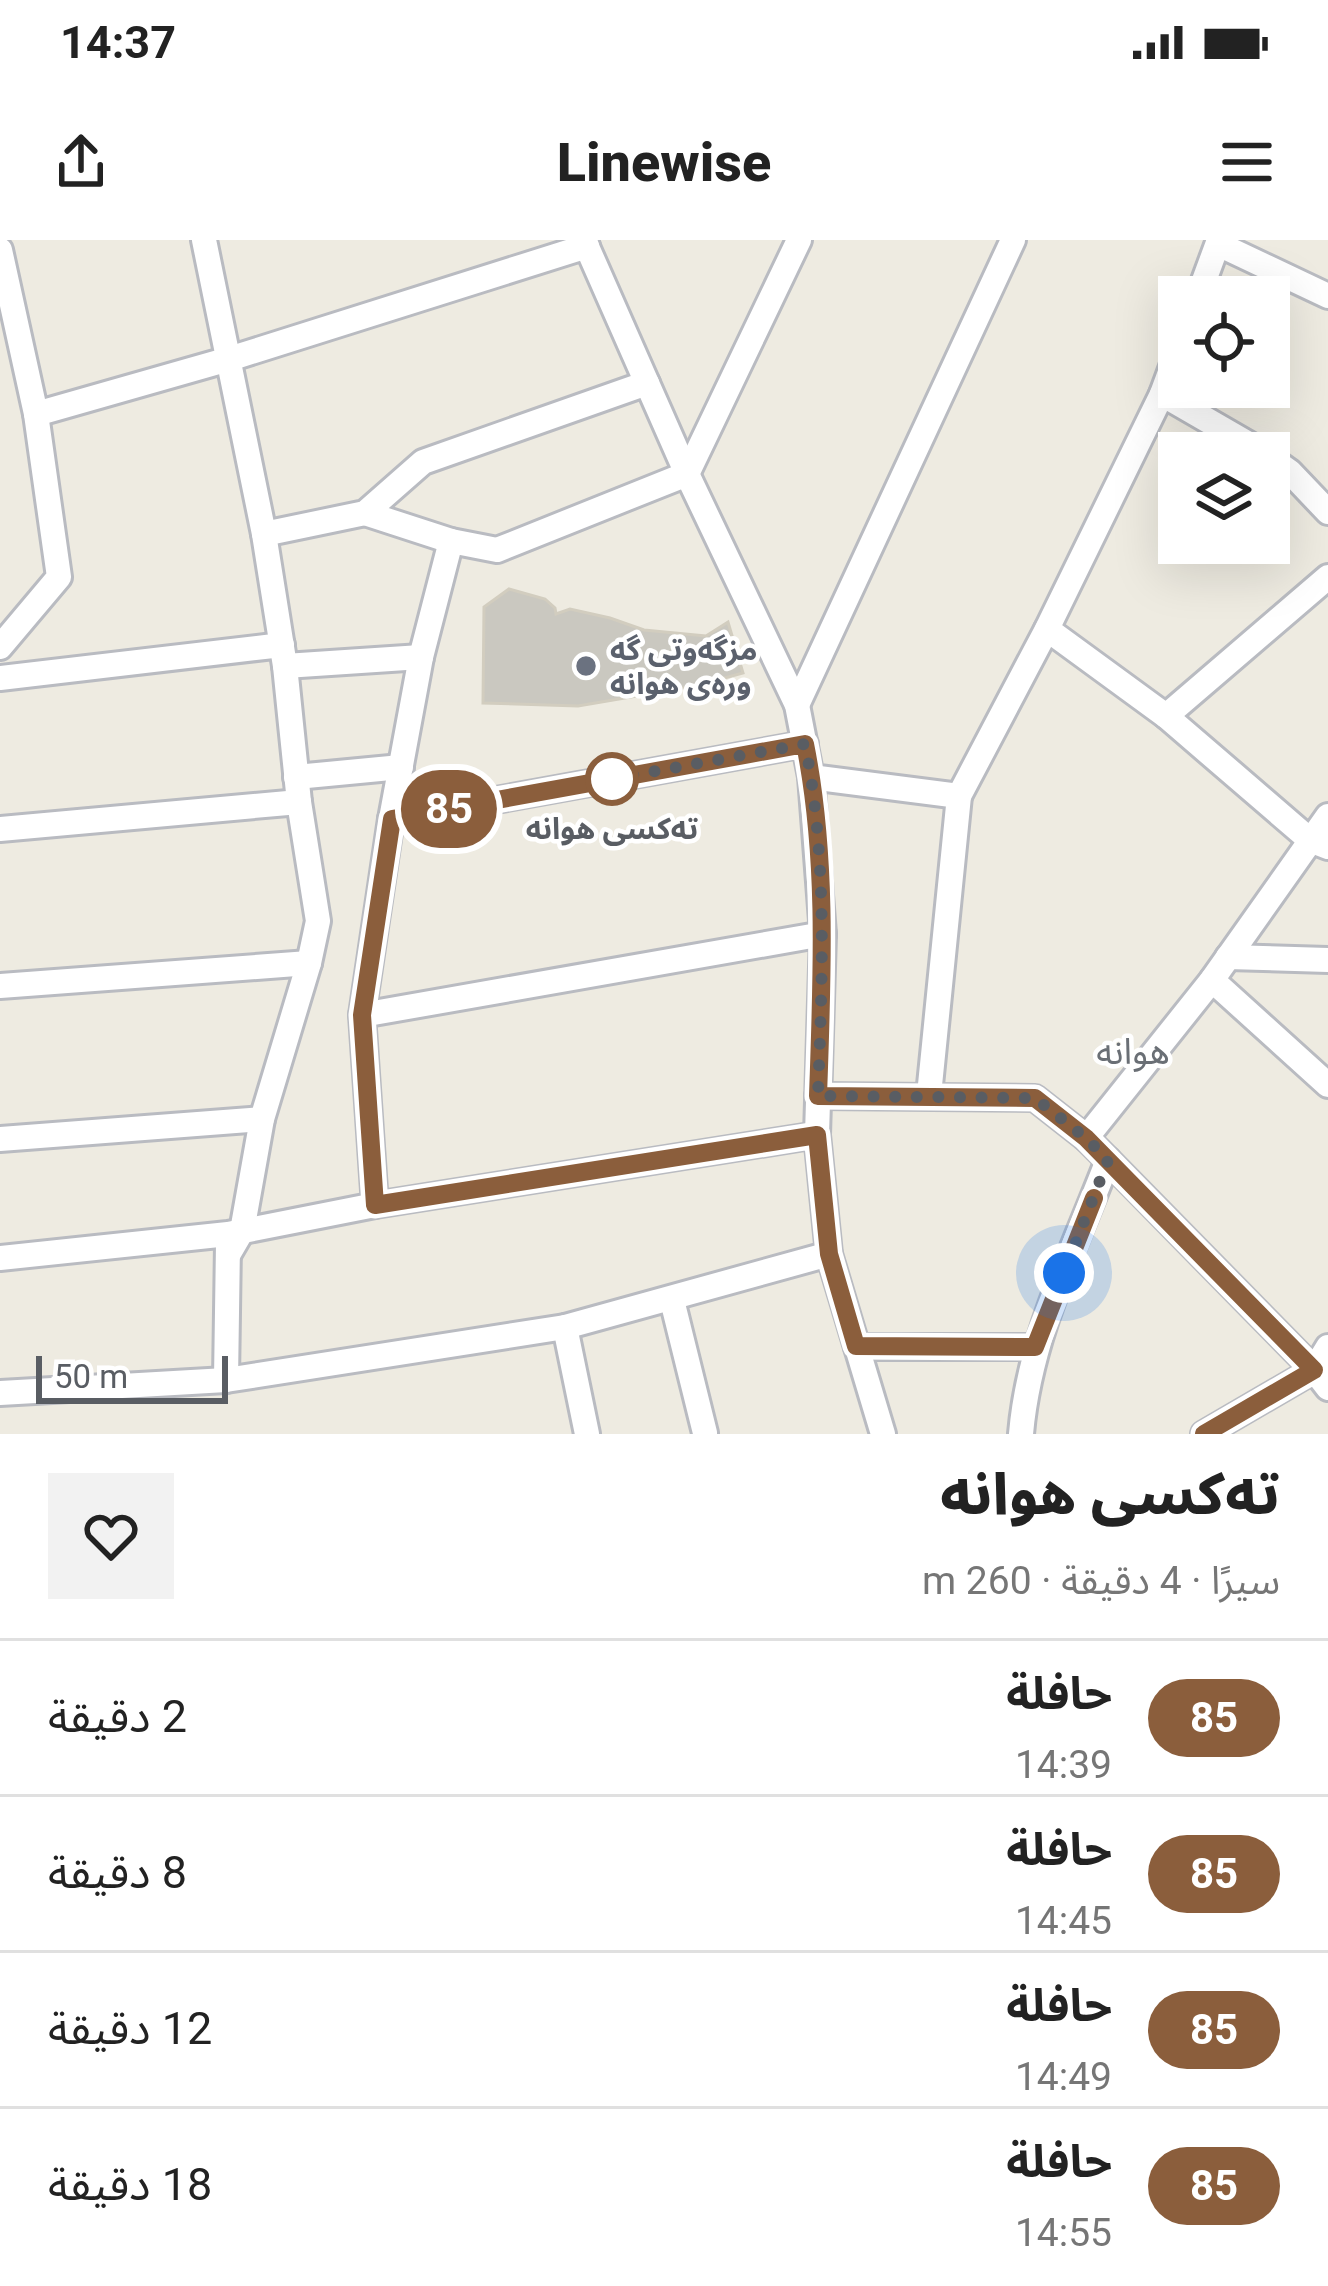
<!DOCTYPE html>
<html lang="ar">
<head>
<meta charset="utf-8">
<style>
	body { margin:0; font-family:Roboto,"Noto Sans Arabic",sans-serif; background:#f2f2f2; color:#222; direction:rtl; height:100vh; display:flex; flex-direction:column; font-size:45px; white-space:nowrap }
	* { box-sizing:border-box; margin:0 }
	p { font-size:39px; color:#767676 }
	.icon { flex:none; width:66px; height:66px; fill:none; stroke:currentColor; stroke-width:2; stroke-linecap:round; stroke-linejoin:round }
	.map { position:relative; height:1194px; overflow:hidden; direction:ltr }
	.side { display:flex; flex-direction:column; background:#fff; flex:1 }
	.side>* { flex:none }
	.badge { padding:0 24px; border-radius:39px; font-size:42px; line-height:78px }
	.controls { position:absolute; left:1158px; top:36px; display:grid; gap:24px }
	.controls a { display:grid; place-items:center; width:132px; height:132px; border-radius:0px; background:#fff; box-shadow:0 12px 48px #0002; font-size:60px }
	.scale { position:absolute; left:36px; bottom:30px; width:192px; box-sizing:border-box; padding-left:12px; border:6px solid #595d63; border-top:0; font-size:33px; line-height:42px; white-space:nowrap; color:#595d63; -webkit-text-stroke:9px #fff; paint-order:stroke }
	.you { position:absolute; width:60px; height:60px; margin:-30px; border:9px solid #fff; border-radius:50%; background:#1a73e8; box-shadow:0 0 0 18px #1a73e833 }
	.map>.badge { position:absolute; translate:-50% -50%; box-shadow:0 0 0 6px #fff }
	.round { display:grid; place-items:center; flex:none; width:126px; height:126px; border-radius:0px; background:#f2f2f2 }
	.overview { display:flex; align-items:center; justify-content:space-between; height:204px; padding:0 48px }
	h1 { font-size:57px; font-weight:800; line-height:90px }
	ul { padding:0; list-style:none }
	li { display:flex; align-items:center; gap:36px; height:156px; padding:0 48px; border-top:3px solid #e0e0e0 }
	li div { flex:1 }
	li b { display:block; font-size:45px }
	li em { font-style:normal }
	li .badge { min-width:132px; font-weight:700; text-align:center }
	.status { display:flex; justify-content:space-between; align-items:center; height:84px; padding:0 60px; background:#fff; direction:ltr }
	.status svg { height:33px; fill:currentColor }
	header { display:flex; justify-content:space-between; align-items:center; height:156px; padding:0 48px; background:#fff; font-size:54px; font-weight:800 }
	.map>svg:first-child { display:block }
</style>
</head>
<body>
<div class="status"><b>14:37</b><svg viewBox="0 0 49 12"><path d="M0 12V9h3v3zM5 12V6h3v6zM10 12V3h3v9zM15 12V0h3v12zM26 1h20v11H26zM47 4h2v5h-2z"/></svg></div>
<header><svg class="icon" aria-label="menu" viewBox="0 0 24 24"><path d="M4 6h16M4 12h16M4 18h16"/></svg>Linewise<svg class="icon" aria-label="share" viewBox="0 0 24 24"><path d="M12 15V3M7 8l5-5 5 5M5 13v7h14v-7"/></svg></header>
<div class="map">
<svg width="1328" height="1194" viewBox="0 0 1328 1194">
	<rect width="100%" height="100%" fill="#eeebe1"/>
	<path fill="#cac8c0" stroke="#d2cdbf" stroke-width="3" d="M509 349 545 359 555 368 556 374 570 369 610 378 644 390 706 396 728 382 743 433 695 446 578 466 483 463 484 367Z"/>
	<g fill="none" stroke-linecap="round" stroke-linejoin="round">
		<g stroke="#b9bbc1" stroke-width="30">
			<g id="street">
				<path d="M204 0 264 294 285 426 299 562 318 681 309 723 262 879 242 991 228 1015"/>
				<path d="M584 0 687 234 797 465 811 537 959 556 1047 389 1162 154"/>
				<path d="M1218 4 1328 56"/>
				<path d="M0 10 36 174 59 337 0 407"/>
				<path d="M1198 57 1219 0"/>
				<path d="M1179 108 1162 154 1264 213"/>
				<path d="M36 174 229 119 587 6"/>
				<path d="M1269 217 1290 232 1328 272"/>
				<path d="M365 273 451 301"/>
				<path d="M264 294 365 273 423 222 647 143"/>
				<path d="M1047 389 1166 476 1310 600 1328 607"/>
				<path d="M285 426 421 417"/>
				<path d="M0 438 282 405"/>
				<path d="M797 465 1013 0"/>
				<path d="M1166 476 1328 337"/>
				<path d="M296 537 401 527"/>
				<path d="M811 537 823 694 817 895 829 1014 883 1194"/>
				<path d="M391 579 805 504"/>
				<path d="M0 589 299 562"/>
				<path d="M1228 717 1328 720"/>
				<path d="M1212 740 1328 845"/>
				<path d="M0 746 309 723"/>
				<path d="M362 775 391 579 421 417 451 301 497 310 687 234 799 0"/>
				<path d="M929 855 959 556"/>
				<path d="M818 856 1035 858 1086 898 1108 920 1314 1130 1328 1148"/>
				<path d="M1086 898 1212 740 1328 576"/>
				<path d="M0 899 262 879"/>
				<path d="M375 965 362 775 823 694"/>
				<path d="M0 1018 228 994 375 965 817 895"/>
				<path d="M672 1060 705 1193"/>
				<path d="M565 1087 587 1194"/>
				<path d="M857 1107H1035"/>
				<path d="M226 1140 228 1004"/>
				<path d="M0 1153 226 1140 565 1087 829 1014"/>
				<path d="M1021 1194C1029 1098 1074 1009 1108 920"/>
				<path d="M1204 1194 1314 1130 1328 1107"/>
			</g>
		</g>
		<use href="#street" stroke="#fff" stroke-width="24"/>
	</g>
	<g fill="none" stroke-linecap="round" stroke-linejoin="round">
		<g stroke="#fff" stroke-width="27">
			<path id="line" d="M1094 958 1035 1107 856 1106 829 1014 817 895 375 965 362 775 392 579 805 504C828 619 822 739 818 856L1035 858 1086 898 1314 1130 1204 1194"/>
		</g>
		<use href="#line" stroke="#8b5e3c" stroke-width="18"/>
		<path stroke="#595d63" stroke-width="12" stroke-dasharray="0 21.6" d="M612 539 805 504C828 619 822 739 818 856L1035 858 1086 898 1108 920 1064 1033"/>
	</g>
	<circle fill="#6b7280" stroke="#fff" stroke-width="4.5" cx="586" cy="426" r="12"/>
	<circle fill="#fff" stroke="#8b5e3c" stroke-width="6" cx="612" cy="539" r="24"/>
	<g text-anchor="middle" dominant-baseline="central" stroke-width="9" stroke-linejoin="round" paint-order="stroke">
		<g font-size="30" font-weight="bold" fill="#5b616d" stroke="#fff" text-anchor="start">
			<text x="610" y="409">مزگەوتی گە<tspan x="610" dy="34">ورەی هوانە</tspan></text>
		</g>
		<g font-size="30" font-weight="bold" fill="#595d63" stroke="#fff">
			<text x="612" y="588">تەکسی هوانە</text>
		</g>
		<g font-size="36" fill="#6a6f75" stroke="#fff">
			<text x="1133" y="812">هوانە</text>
		</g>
	</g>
</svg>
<div class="controls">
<a><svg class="icon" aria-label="locate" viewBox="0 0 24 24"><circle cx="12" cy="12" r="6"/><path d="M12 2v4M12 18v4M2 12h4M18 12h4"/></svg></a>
<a><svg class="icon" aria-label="layers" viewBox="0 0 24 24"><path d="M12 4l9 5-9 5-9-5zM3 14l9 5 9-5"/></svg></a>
</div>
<div class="scale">50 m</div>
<div class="you" style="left:1064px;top:1033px"></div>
<b class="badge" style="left:449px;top:569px;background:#8b5e3c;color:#fff">85</b>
</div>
<section class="side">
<div class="overview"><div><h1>تەکسی هوانە</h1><p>سيرًا · 4 دقيقة · 260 m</p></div><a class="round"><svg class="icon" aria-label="heart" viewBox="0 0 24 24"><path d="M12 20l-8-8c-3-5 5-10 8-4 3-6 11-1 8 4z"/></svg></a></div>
<ul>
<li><span class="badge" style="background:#8b5e3c;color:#fff">85</span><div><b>حافلة</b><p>14:39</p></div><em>2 دقيقة</em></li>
<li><span class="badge" style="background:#8b5e3c;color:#fff">85</span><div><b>حافلة</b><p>14:45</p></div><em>8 دقيقة</em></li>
<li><span class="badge" style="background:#8b5e3c;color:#fff">85</span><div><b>حافلة</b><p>14:49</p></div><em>12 دقيقة</em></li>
<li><span class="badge" style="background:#8b5e3c;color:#fff">85</span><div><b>حافلة</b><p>14:55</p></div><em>18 دقيقة</em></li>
</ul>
</section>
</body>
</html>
